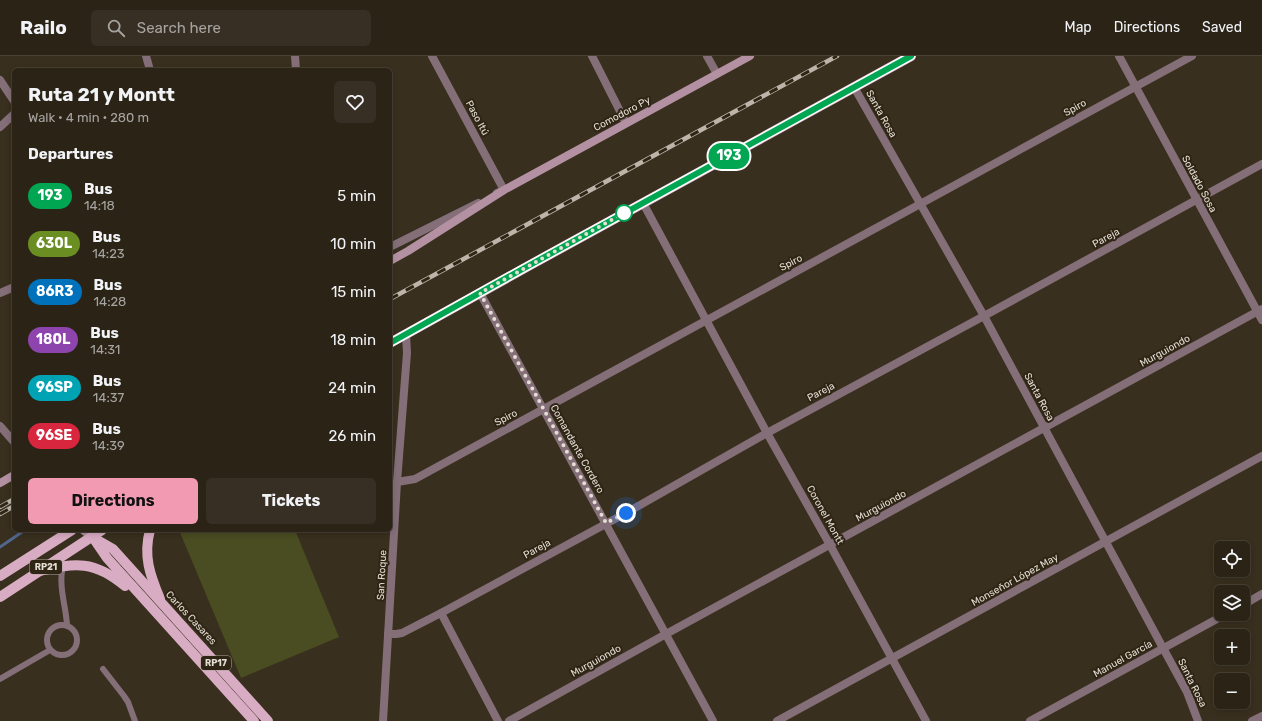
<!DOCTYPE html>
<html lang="en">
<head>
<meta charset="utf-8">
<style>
	body { margin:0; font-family:Rubik,sans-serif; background:#372f23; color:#f1f3f6; height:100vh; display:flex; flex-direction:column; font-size:15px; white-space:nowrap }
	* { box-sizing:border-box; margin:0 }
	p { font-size:13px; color:#a6a4a1 }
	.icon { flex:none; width:22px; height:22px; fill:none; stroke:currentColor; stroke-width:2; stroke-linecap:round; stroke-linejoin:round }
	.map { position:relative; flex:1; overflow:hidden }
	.drawer { position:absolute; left:12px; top:12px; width:380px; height:464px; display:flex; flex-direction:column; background:#2b2316; border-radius:6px; box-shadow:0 2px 6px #0003,0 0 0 1px #474035 }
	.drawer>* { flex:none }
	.badge { padding:0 8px; border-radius:13px; font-size:14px; line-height:26px }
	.fabs { position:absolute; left:1214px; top:485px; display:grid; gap:8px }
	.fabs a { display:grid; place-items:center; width:36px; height:36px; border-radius:6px; background:#2b2316; box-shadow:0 2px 6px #0003,0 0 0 1px #474035; font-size:20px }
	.you { position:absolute; width:20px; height:20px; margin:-10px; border:3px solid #fff; border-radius:50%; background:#1a73e8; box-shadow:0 0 0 6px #1a73e833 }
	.map>.badge { position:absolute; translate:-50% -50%; box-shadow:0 0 0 2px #fff }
	h2 { padding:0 16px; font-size:15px; line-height:36px }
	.round { display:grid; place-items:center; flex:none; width:42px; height:42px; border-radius:6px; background:#372f23 }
	.head { display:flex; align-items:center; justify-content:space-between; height:68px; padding:0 16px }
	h1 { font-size:19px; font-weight:700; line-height:30px }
	.primary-button { display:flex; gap:8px; margin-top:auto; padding:8px 16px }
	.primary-button a { flex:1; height:46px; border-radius:6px; background:#f19ab2; color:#111; font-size:16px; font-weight:700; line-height:46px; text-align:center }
	.primary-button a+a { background:#372f23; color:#f1f3f6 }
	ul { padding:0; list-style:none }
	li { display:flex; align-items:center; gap:12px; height:48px; padding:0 16px }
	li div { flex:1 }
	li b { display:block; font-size:15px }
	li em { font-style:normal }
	li .badge { min-width:44px; font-weight:700; text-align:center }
	header { display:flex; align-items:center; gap:24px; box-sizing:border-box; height:56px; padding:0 20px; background:#2b2316; border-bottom:1px solid #474035 }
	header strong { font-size:19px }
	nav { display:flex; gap:22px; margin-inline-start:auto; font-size:14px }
	.search { width:280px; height:36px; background:#372f23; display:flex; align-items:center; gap:10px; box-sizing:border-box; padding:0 14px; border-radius:6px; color:#a6a4a1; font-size:15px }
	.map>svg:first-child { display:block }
</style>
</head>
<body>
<header>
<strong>Railo</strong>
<div class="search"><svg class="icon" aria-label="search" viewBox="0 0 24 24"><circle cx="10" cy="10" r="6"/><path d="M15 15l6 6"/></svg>Search here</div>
<nav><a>Map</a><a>Directions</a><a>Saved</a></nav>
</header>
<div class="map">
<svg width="1262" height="665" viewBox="0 0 1262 665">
	<rect width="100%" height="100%" fill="#392f1e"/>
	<path fill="#4a4c22" d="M179 474H295L339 581 241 622Z"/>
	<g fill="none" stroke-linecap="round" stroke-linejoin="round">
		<path stroke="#51678f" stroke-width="3" d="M0 491 25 474"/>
		<g stroke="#846f79" stroke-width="6">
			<path d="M63 510C58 530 66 550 67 569"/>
			<circle cx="62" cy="584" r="15"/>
			<path d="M103 613 124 640 128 646 135 665"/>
			<path d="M0 623 50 594"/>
		</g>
		<g stroke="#846f79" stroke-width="8">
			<path d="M146 0 150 14"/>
			<path d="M295 0 296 14"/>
			<path d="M432 0 504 134 497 137"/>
			<path d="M592 0 626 67"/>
			<path d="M707 0 717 18"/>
			<path d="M1119 0 1262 264"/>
			<path d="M0 24 14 45"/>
			<path d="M854 31 984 260 1163 592 1187 636 1198 665"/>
			<path d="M0 71 14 58"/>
			<path d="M643 147 767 377 830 489 926 665"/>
			<path d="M390 191 478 147"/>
			<path d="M0 237 14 231"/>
			<path d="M480 237 713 665"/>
			<path d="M0 370 14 386"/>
			<path d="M397 426 415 423 1192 0"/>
			<path d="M1243 549 1262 538"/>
			<path d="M441 557 498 665"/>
			<path d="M388 578H396L402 577 441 557 626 457 767 377 984 260 1262 108"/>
			<path d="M383 665 397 426 407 297 406 278"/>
			<path d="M509 665 666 578 1262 253"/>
			<path d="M777 665 1262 400"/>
			<path d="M1030 665 1226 558"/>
			<path d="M1252 665 1262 660"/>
		</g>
		<g stroke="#b391a2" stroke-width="8">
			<path d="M390 205 408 195 504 134 750 0"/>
			<path d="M0 427 14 419"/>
			<path d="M83 474 92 481"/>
		</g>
		<g stroke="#d8acc2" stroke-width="10">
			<path d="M390 287 532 208 911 0"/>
			<path d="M150 474C143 500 150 519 160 543"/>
			<path d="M92 481 113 493 268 665"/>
			<path d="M94 483 107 502 254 665"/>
			<path d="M39 515C76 507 94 504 125 530"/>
			<path d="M0 520 72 474"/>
			<path d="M0 541 102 474"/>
		</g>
		<g stroke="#bdb5a9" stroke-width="4.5">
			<g id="rail">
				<path d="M390 243 837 0"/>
				<path d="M0 451 14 443"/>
				<path d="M0 458 14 450"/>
			</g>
		</g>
		<use href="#rail" stroke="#2f2515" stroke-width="3" stroke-dasharray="9" stroke-linecap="butt"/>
	</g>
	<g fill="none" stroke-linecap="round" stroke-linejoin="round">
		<g stroke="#fff" stroke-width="9">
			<path id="line" d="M390 287 519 215 911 0"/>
		</g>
		<use href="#line" stroke="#00a651" stroke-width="6"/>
		<path stroke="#e5ded4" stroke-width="4" stroke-dasharray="0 7.2" d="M624 157 480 237 606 467 626 457"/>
	</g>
	<circle fill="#fff" stroke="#00a651" stroke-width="2" cx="624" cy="157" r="8"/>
	<g text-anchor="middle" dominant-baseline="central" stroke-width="4" stroke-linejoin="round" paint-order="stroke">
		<g fill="#2f2515" stroke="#aea69b" stroke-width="1">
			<rect x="30" y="504" width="32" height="14" rx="3"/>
			<rect x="201" y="600" width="30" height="14" rx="3"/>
		</g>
		<g font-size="9" font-weight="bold" fill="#e5ded4">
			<text x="46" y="511">RP21</text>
			<text x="216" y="607">RP17</text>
		</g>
		<g font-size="10" fill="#e5ded4" stroke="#2f2515">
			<text transform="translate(1075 52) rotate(-29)">Spiro</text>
			<text transform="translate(622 58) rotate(-28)">Comodoro Py</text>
			<text transform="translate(881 58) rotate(61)">Santa Rosa</text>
			<text transform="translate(477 62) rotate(62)">Paso Itú</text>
			<text transform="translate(1199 128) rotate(62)">Soldado Sosa</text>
			<text transform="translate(1106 182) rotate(-29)">Pareja</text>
			<text transform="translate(791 207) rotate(-28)">Spiro</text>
			<text transform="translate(1165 295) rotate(-29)">Murguiondo</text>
			<text transform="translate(821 336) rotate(-28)">Pareja</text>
			<text transform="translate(1039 341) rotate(62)">Santa Rosa</text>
			<text transform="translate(506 362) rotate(-28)">Spiro</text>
			<text transform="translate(577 393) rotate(61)">Comandante Cordero</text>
			<text transform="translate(881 450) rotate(-28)">Murguiondo</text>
			<text transform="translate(825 459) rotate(61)">Coronel Montt</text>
			<text transform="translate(537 493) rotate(-29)">Pareja</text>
			<text transform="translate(382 519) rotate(-87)">San Roque</text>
			<text transform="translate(1015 524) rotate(-29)">Monseñor López May</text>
			<text transform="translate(191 562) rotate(47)">Carlos Casares</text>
			<text transform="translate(1123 603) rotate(-29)">Manuel García</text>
			<text transform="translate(596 605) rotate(-29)">Murguiondo</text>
			<text transform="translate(1192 627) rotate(64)">Santa Rosa</text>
		</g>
	</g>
</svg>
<div class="fabs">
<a><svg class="icon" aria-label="locate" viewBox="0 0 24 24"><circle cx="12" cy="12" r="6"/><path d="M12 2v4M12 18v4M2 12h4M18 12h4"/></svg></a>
<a><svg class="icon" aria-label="layers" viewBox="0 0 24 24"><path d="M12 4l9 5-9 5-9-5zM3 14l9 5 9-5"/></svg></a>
<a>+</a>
<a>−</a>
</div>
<div class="you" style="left:626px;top:457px"></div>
<b class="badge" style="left:729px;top:100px;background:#00a651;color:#fff">193</b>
<section class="drawer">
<div class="head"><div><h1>Ruta 21 y Montt</h1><p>Walk · 4 min · 280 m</p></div><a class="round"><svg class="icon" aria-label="heart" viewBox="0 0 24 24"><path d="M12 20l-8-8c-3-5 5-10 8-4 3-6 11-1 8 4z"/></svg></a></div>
<h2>Departures</h2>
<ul>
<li><span class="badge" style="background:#00a651;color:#fff">193</span><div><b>Bus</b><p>14:18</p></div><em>5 min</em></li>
<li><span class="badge" style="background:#6b8e23;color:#fff">630L</span><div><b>Bus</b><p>14:23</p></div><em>10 min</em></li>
<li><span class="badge" style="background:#0072bc;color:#fff">86R3</span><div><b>Bus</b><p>14:28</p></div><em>15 min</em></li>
<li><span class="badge" style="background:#8e44ad;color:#fff">180L</span><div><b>Bus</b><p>14:31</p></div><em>18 min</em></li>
<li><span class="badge" style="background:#00a3b4;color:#fff">96SP</span><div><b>Bus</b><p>14:37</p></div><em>24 min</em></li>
<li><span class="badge" style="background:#d7263d;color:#fff">96SE</span><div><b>Bus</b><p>14:39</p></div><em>26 min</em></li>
</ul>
<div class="primary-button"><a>Directions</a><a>Tickets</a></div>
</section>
</div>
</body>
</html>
